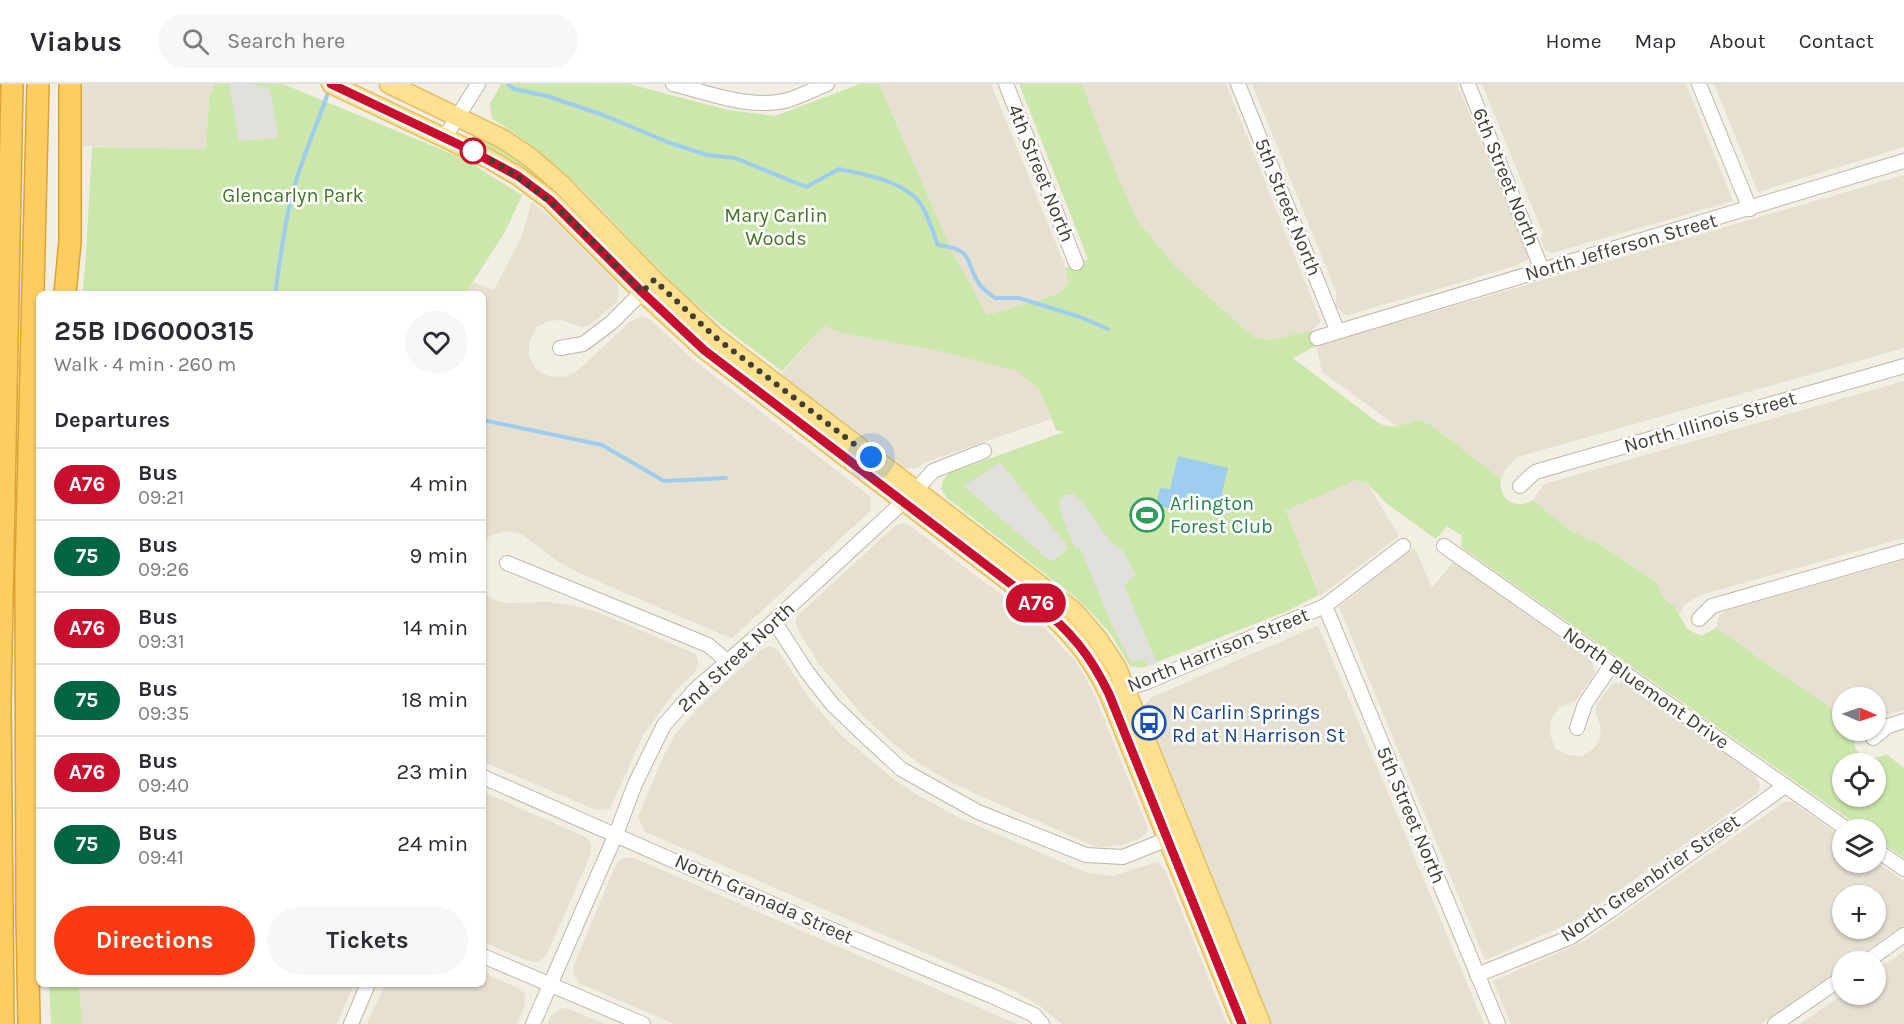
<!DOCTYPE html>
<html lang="en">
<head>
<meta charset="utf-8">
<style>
	body { margin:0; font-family:Karla,sans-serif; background:#f7f7f7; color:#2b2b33; height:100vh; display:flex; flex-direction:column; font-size:22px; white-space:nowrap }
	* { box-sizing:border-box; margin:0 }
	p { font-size:20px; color:#7c7c81 }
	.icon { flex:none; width:33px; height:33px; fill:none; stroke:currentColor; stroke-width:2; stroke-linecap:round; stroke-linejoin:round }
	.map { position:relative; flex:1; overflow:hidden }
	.details { position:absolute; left:36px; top:207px; width:450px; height:696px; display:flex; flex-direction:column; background:#fff; border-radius:9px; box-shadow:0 2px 4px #0004 }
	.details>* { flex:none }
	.badge { padding:0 12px; border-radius:20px; font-size:21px; line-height:39px }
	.needle { width:39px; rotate:92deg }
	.tools { position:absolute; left:1832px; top:603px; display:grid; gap:12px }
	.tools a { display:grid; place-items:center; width:54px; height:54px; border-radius:50%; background:#fff; box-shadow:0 2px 4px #0004; font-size:30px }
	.you { position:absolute; width:30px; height:30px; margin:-15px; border:4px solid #fff; border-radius:50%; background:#1a73e8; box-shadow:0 0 0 9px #1a73e833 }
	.map>.badge { position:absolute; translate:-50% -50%; box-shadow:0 0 0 3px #fff }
	h2 { padding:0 18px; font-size:22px; line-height:54px }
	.round { display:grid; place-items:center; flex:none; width:63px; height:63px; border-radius:32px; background:#f7f7f7 }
	.overview { display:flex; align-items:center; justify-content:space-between; height:102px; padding:0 18px }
	h1 { font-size:28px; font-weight:700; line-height:45px }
	.button { display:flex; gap:12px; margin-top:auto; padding:12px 18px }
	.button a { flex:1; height:69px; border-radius:36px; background:#fa3a12; color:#fff; font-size:24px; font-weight:700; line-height:69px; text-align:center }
	.button a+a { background:#f7f7f7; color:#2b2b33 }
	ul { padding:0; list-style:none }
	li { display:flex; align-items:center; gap:18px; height:72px; padding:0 18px; border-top:2px solid #e1e1e2 }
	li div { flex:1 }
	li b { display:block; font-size:22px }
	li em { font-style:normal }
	li .badge { min-width:66px; font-weight:700; text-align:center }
	header { display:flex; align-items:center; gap:36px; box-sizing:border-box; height:84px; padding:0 30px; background:#fff; border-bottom:2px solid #e1e1e2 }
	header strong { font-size:28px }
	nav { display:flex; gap:33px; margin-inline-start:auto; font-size:21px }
	.search { width:420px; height:54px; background:#f7f7f7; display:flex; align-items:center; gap:15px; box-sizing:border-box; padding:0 21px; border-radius:33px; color:#7c7c81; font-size:22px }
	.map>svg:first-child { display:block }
</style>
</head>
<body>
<header>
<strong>Viabus</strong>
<div class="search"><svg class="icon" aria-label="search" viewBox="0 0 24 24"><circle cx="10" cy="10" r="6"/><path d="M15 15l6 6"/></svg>Search here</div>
<nav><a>Home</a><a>Map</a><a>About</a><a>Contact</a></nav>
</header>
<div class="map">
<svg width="1904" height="940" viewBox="0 0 1904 940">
	<rect width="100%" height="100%" fill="#f2eee3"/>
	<g fill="#e6e0d1" fill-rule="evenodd">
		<path d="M81 0H215L209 14 206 65 81 62Z"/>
		<path d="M879 0H991L1066 184 1068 200 1059 210 987 231 952 167Z"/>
		<path d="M1082 0H1226L1321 238 1312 246 1271 256 1253 253 1176 183 1137 136 1111 76Z"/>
		<path d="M1252 0H1457L1522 156 1527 161 1528 175 1517 181 1458 199 1348 231 1344 230 1336 222V208Z"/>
		<path d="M1482 0H1686L1733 117 1552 169 1546 167 1541 157 1542 147Z"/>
		<path d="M1714 0H1904V63L1758 108Z"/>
		<path d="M1904 91V264L1517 373 1506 385 1501 395 1431 341 1419 336 1398 343 1322 288 1316 262Z"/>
		<path d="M532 118 555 137 611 193 618 201 619 208 617 218 590 241 582 243 561 236 549 237 537 243 529 258V272L536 285 548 292 564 293 575 289 631 237 642 232 650 235 691 274 871 413V426L864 433 732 554 723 551 581 490 559 478 521 450 507 447 492 451 483 456V210H465L473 198 494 206 520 156Z"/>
		<path d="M824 242 842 249 943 268 1018 287 1039 305 1051 335 926 378 916 384 904 385 786 297 782 289Z"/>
		<path d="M1904 297V454L1701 511 1685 520 1680 530 1675 523 1601 461 1568 445 1533 416 1544 400Z"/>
		<path d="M1357 396 1367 399 1399 452 1320 512 1286 425Z"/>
		<path d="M902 439 909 441 1043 542 1075 577 1092 605 1147 742V748L1139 755 1122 761 1104 763 1094 762 954 700 920 680 895 661 864 633 819 580 798 546 795 537 798 531 895 442Z"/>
		<path d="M1415 464 1432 504 1453 478 1592 577 1595 589 1575 617 1559 624 1551 635 1550 650 1555 664 1568 671 1582 672 1592 666 1599 657 1601 644 1596 629 1597 620 1612 600 1623 598 1755 691 1760 701 1758 709 1575 837 1485 876 1339 523 1409 467Z"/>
		<path d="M1904 476V626L1875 634V614H1842V632L1716 544 1719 532 1725 527Z"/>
		<path d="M483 509 492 515 505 519 548 518 575 522 600 529 696 570 699 580 694 589 676 606 643 651 610 725 596 726 483 678Z"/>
		<path d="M1317 542 1321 548 1484 940H1272L1144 621 1152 613Z"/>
		<path d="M770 562 777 565 812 618 842 652 891 693 917 711 960 734 1085 788 1112 792 1158 778 1165 786 1227 940H1062L1040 922 1016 908 645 748 638 733 664 671 674 652 700 622 762 565Z"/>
		<path d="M483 708 586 753 591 760V770L546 872 538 878 526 876 483 858Z"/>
		<path d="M1784 718H1792L1842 753V778H1875V777L1904 797V841L1851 877 1842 878V884L1761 940H1511L1493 897 1583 858ZM1842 812H1875V844H1842Z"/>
		<path d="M623 774H634L1017 940H674L579 899 574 892 573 883 616 780Z"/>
		<path d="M1904 867V940H1800L1842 911 1875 910V887Z"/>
		<path d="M483 888 518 904 525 910V921L517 940H367L385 900H483Z"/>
		<path d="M79 900H354L337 940H82Z"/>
		<path d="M567 924 604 940H548L551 932 559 925Z"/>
	</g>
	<g fill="#cbe7ab" fill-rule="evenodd">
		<path d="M215 0H283L462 74 522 111 505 148 465 210H82L85 185 92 63 206 65 209 14Z"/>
		<path d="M501 0H629L728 26 775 32 860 0H879L952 167 987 231 1059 210 1068 200 1066 184 1088 175 1019 0H1082L1111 76 1137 136 1176 183 1253 253 1271 256 1312 246 1316 262 1293 274 1377 338C1391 347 1405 340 1419 336L1431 341 1501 395C1498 415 1515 427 1533 416L1568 445 1601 461 1656 498 1664 515 1675 523 1687 545 1701 552 1716 544 1842 632V646L1857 647C1848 670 1867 681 1886 670L1904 684V774L1875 754V746L1863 745 1465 466 1461 461 1462 452 1447 442 1436 455 1387 420 1367 399 1357 396 1286 426 1319 511 1285 528 1142 584 1130 582 1110 549 1081 518 947 414 941 405 943 396 949 389 1064 348 1056 346 1039 305 1017 287 943 268 841 249 824 242 782 287C746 261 711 234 678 204 615 144 569 80 492 35L490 20ZM1842 680H1875V712H1842Z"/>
		<path d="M478 49 509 67 543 94 588 137 585 139 473 58 472 52Z"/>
		<path d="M49 900H79L82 940H51Z"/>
	</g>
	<g fill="#e2e0dc">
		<path d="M229 0H253L270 5 278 54 239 57Z"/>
		<path d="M1000 378 1069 464 1051 478 964 402Z"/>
		<path d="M1074 410 1082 418 1109 456 1124 468 1136 491 1124 501 1157 579 1147 583 1144 575 1131 578 1111 539 1080 464H1075L1062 432 1059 417 1065 411Z"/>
	</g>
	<path fill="#9ecdf0" d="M1178 372 1228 384 1220 417 1187 409 1182 427 1156 421 1160 404 1170 405Z"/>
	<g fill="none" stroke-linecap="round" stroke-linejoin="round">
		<g stroke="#9ecdf0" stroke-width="4">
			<path d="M508 0 514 5 547 12 603 31 670 59 707 71 735 74 806 103 839 85C865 90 908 98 922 122 929 134 933 149 938 161 976 166 963 176 980 201 984 206 990 210 995 214H1019L1080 233 1108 245"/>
			<path d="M275 210C280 177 284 143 292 110 302 74 317 41 329 6"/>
			<path d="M483 336 602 361 664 397 726 394"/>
		</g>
		<g stroke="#c0b8a9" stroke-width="16">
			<g id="minor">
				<path d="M673 0C709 9 751 26 788 16 801 12 814 5 827 0"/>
				<path d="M1006 0 1076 179"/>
				<path d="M1238 0 1337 246"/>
				<path d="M1468 0 1542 186"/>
				<path d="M1699 0 1750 125"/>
				<path d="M445 53 478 0"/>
				<path d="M1317 254 1904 77"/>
				<path d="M560 264 583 260 611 239 649 201"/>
				<path d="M1520 402 1535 388 1904 282"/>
				<path d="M1444 462 1848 746"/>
				<path d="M507 479 708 561 727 577"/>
				<path d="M1325 522 1498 940"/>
				<path d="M1699 535 1712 522 1904 467"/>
				<path d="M774 537 807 588 832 620 859 646 901 685 978 728 1086 771 1123 773 1175 752"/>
				<path d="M1118 607 1147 598 1325 522 1403 462"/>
				<path d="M1577 644 1585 620 1612 580"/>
				<path d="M1873 654 1888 642 1904 637"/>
				<path d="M483 693 811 837 992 912 1034 931 1042 940"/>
				<path d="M1875 765 1904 785"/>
				<path d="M483 872 643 940"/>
				<path d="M1866 878 1904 851"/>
				<path d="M1477 891 1571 853 1611 826 1785 702"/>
				<path d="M351 940 368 900"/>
				<path d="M533 940 616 750 635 700 664 641 696 605 774 537 916 406 933 387 984 367"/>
				<path d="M1775 940 1842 894"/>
			</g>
		</g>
		<g stroke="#e3bf60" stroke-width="21">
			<g id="major">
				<path d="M331 0 489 75 518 92 550 116 642 208 704 265 1036 518C1071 548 1089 569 1109 610L1242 940"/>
				<path d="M389 0 503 55 531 74 562 101 654 196 715 253 1074 527 1098 555 1117 584 1261 940"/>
			</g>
		</g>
		<g stroke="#dda232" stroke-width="24">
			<g id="highway">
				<path d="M65 210 70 157V0"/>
				<path d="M3 940 0 620 12 0"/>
				<path d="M29 940 27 830 26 492 38 0"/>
			</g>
		</g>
		<use href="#minor" stroke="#fff" stroke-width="14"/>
		<use href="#major" stroke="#fee190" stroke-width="18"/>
		<use href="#highway" stroke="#fecd62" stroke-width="21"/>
	</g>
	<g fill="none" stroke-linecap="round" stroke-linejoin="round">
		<g stroke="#fff" stroke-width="14">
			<path id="line" d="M331 0 466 64 518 92 550 116 642 208 704 266 1036 519C1071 548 1089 569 1109 610L1242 940"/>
		</g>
		<use href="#line" stroke="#c8102e" stroke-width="9"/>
		<path stroke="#433e33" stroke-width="6" stroke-dasharray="0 10.8" d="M473 67C541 99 590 155 642 208L654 196 715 253 871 373"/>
	</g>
	<defs>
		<g id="stadium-ring" transform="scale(1.725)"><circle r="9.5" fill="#fff" stroke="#2e9e5b" stroke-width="1.5"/><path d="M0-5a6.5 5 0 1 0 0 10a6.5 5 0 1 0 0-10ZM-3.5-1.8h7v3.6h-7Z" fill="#2e9e5b"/></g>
		<g id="bus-ring" transform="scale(1.725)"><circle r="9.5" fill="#fff" stroke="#1a4fb4" stroke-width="1.5"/><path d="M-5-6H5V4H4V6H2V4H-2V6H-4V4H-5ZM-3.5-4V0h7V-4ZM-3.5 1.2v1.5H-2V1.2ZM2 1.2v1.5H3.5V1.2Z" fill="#1a4fb4"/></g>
	</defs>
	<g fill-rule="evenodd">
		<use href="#stadium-ring" x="1147" y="431"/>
		<use href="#bus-ring" x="1149" y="639"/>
	</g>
	<circle fill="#fff" stroke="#c8102e" stroke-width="3" cx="473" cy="67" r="12"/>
	<g text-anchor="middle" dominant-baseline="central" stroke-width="5" stroke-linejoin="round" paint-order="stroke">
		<g font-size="20" fill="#433e33" stroke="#fff">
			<text transform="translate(1041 89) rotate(68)">4th Street North</text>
			<text transform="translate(1506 93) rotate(68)">6th Street North</text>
			<text transform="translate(1288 123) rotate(68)">5th Street North</text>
			<text transform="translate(1621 163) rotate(-16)">North Jefferson Street</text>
			<text transform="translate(1710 338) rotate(-16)">North Illinois Street</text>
			<text transform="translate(1218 566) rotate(-22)">North Harrison Street</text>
			<text transform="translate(736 573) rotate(-43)">2nd Street North</text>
			<text transform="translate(1646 604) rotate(35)">North Bluemont Drive</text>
			<text transform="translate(1411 731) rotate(67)">5th Street North</text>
			<text transform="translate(1650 794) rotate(-34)">North Greenbrier Street</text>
			<text transform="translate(764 815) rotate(24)">North Granada Street</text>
		</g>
		<g font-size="20" fill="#437527" stroke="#fff">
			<text x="293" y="111">Glencarlyn Park</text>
			<text x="776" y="131">Mary Carlin<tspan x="776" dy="23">Woods</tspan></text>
		</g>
		<g font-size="20" fill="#27864d" stroke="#fff" text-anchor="start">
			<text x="1170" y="419">Arlington<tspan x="1170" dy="23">Forest Club</tspan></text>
		</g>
		<g font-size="20" fill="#164399" stroke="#fff" text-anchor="start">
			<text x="1172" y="628">N Carlin Springs<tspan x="1172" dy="23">Rd at N Harrison St</tspan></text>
		</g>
	</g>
</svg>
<div class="tools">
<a><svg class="needle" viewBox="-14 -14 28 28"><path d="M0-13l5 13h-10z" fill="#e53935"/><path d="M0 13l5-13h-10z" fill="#7c7c81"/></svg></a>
<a><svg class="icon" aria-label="locate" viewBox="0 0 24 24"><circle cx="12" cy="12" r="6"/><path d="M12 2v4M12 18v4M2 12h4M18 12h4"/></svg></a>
<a><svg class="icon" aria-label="layers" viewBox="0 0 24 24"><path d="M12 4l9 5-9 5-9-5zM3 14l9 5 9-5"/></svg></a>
<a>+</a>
<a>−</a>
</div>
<div class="you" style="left:871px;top:373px"></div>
<b class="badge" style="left:1036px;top:519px;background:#c8102e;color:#fff">A76</b>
<section class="details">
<div class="overview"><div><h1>25B ID6000315</h1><p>Walk · 4 min · 260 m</p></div><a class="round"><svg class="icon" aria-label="heart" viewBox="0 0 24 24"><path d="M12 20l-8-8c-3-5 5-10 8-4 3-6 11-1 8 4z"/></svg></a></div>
<h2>Departures</h2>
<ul>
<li><span class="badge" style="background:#c8102e;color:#fff">A76</span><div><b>Bus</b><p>09:21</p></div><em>4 min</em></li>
<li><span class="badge" style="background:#006641;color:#fff">75</span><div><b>Bus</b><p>09:26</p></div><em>9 min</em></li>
<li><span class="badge" style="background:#c8102e;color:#fff">A76</span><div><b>Bus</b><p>09:31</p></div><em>14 min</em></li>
<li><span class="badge" style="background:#006641;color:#fff">75</span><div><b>Bus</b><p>09:35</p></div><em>18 min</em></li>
<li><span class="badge" style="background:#c8102e;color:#fff">A76</span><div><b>Bus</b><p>09:40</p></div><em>23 min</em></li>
<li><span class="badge" style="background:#006641;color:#fff">75</span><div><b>Bus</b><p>09:41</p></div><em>24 min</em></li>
</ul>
<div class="button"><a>Directions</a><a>Tickets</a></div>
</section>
</div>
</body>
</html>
